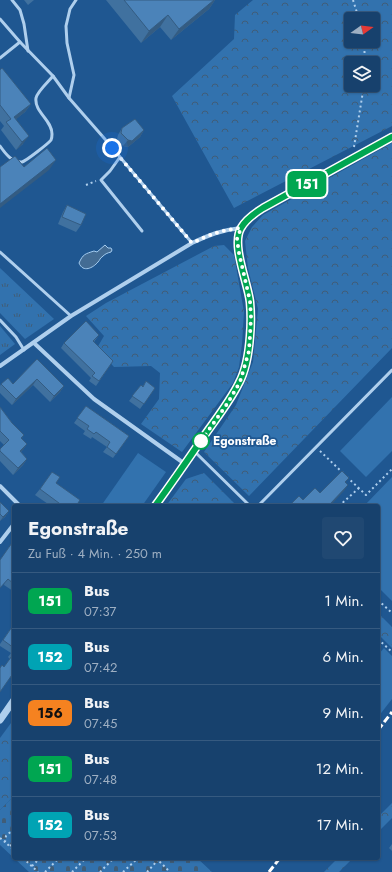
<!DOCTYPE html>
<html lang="de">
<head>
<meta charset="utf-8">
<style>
	body { margin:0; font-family:Jost,sans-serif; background:#204872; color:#f1f3f6; height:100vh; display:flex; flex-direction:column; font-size:15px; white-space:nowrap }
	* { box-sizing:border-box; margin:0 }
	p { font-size:13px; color:#9eafc2 }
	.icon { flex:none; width:22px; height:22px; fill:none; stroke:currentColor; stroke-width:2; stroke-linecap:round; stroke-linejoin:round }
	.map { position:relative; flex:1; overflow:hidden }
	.sheet { position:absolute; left:12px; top:504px; width:368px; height:356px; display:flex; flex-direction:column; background:#17416d; border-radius:4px; box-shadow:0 1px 3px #0004,0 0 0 1px #365a80 }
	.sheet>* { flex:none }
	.badge { padding:0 8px; border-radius:6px; font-size:14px; line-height:26px }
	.needle { width:26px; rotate:76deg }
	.controls { position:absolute; left:344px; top:12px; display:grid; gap:8px }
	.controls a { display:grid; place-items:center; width:36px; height:36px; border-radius:4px; background:#17416d; box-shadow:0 1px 3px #0004,0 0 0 1px #365a80; font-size:20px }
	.you { position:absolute; width:20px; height:20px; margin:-10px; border:3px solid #fff; border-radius:50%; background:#1a73e8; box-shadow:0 0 0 6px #1a73e833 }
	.map>.badge { position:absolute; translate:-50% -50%; box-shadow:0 0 0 2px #fff }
	.round { display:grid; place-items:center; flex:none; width:42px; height:42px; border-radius:4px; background:#204872 }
	.summary { display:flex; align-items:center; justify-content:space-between; height:68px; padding:0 16px }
	h1 { font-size:19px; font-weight:700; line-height:30px }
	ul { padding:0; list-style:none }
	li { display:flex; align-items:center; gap:12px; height:56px; padding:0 16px; border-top:1px solid #365a80 }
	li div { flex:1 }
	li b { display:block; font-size:15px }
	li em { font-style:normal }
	li .badge { min-width:44px; font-weight:700; text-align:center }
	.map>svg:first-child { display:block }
</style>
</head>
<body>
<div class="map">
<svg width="392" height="872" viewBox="0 0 392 872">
	<defs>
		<pattern id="grass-tufts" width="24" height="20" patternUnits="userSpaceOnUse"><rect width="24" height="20" fill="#3272ae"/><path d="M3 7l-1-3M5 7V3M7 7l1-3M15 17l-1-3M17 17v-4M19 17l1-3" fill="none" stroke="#405d78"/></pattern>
		<pattern id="forest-crowns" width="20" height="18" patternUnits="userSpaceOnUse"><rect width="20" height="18" fill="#3272ae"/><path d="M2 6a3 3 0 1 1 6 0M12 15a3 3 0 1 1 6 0" fill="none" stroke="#405d78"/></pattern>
		<pattern id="cemetery-stones" width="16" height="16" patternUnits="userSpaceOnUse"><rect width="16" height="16" fill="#3272ae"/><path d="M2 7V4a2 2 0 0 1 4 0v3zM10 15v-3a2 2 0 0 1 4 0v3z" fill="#405d78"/></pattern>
	</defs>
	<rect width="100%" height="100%" fill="#1f5791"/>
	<g fill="url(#grass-tufts)">
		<path d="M0 268 54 319 25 339 0 313Z"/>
		<path d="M0 326 15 344 0 355Z"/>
	</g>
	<g fill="url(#forest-crowns)" fill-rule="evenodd">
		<path d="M253 0H392V126L234 208 172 96 234 39 235 15ZM351 19H373V41H351ZM351 63H373V85H351Z"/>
		<path d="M392 143V348L249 496 204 452 236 405 253 362 258 309 248 268 245 241 252 227 263 215Z"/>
		<path d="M224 245 234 255 244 312 242 344 239 367 233 383 182 452 141 424 159 399 160 373 151 366 114 367 97 348 104 336 86 316 106 303 214 246Z"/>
		<path d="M204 473 237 506H166L186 479Z"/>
		<path d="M378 613 392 627V648L378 634Z"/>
		<path d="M14 719V796L0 810V738Z"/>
		<path d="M392 803V818L378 832V817Z"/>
		<path d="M338 858H353L339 872H324Z"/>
	</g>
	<path fill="url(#cemetery-stones)" d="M14 796V858H197L212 872H29L0 845V810Z"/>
	<g fill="#3272ae">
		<path d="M392 397V451L366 477 340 451Z"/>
		<path d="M138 453 166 472 142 506H101Z"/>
		<path d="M392 477V601L378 587V506H364Z"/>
		<path d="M384 648 392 656V699L378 717V655Z"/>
	</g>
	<path fill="#436c94" stroke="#a3cbef" d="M105 245 108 248H111L112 250 111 252C107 253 105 254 102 257 100 258 100 260 98 262 93 268 83 273 79 263 83 254 85 254 94 251L97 252Z"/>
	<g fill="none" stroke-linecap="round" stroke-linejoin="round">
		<g stroke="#afcfed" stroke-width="2" stroke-dasharray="2 3" stroke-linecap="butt">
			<path d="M353 0 359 19"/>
			<path d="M364 41 365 63"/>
			<path d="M354 147 364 85"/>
			<path d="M86 185 96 181"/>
			<path d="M320 451 343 473"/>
			<path d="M347 477 366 495 392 469"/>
			<path d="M339 506 359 488"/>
			<path d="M378 600 392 613"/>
			<path d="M378 639 392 652"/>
			<path d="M14 829 6 836 5 842 14 850"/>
			<path d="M0 838 5 842"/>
			<path d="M10 846 14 843"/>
			<path d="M23 858 38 872"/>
			<path d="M156 858 170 872"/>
			<path d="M32 866 40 858"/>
			<path d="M45 872 59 858"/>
			<path d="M72 872 86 858"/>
			<path d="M100 872 114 858"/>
			<path d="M123 872 138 858"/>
			<path d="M147 872 158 860"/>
		</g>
		<g stroke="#afcfed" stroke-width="3">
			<path d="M12 0 20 10 24 24 28 51"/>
			<path d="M76 0 70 9 66 26 67 43 74 75 69 98 104 138 192 243"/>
			<path d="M0 19 20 42 53 76 69 98"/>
			<path d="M0 58 20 42"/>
			<path d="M0 146C5 153 12 163 22 162 26 161 49 143 51 140 52 138 52 136 52 134 52 120 34 112 36 98 37 92 48 82 53 76"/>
			<path d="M120 157 110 171 101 180 142 231"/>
			<path d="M0 252 71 316"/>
			<path d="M0 320 16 337 24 350"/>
			<path d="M194 451 250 506"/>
			<path d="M258 506 392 370"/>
		</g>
		<g stroke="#afcfed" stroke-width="4">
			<path d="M34 343 94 399 185 464"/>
			<path d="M0 366 71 316 192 243C209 235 221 230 241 228"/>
			<path d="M0 486 20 506"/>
			<path d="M0 542 14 524"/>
		</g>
		<g stroke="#afcfed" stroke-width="7">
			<path d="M155 506C171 484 187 461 202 439 215 420 229 403 239 383 246 370 249 350 250 336 251 325 251 313 250 302 247 283 231 245 241 228 246 219 255 214 263 208L392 137"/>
			<path d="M0 720 14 700"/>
		</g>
		<g stroke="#fff" stroke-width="3" stroke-dasharray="7 3" stroke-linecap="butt">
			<path d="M378 730 392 712"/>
			<path d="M269 872 280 858"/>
		</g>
	</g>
	<g fill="#40719f">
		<path d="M24 0H34L28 5Z"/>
		<path d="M106 0H215L209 9 171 40 160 27 141 43Z"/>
		<path d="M0 70 31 104 25 112 16 119 23 144 16 150 1 130 4 126 0 121Z"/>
		<path d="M122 128 144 130 140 137 128 147 123 146 117 139 118 135Z"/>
		<path d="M67 205 81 225 76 232 58 224 63 212Z"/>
		<path d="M99 335 94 342 113 361 96 386 89 381 91 378 61 348 64 343Z"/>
		<path d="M37 359 64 386 60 392 50 402 33 385 12 405 0 393V386L1 384H13Z"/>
		<path d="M146 381 155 388 140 409 129 401 141 385 143 386Z"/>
		<path d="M86 406 129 436 113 458 103 452 107 447 92 437 91 439 83 434 85 431 74 423Z"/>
		<path d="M0 407 12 423 24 435 21 439 27 444 21 452 27 459 23 465 13 475 0 461V449L4 445 0 441Z"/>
		<path d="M56 483 76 506H51L35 495 40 489Z"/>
		<path d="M0 502 9 511 5 517 0 521Z"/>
		<path d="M14 540V589L13 591 4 585Z"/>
		<path d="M14 624V672L4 667 10 659 8 657 11 653 0 646V644Z"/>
		<path d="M392 844V851L389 848Z"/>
	</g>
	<g fill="#345c82">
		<path d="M214 0H215L209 9 171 40 179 29Z"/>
		<path d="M168 15 160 27 141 43 149 31Z"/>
		<path d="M31 104 25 112 9 125 14 117Z"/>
		<path d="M144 130 140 137 128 147 123 146 128 140Z"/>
		<path d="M29 136 23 144 16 150 22 142Z"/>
		<path d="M56 160 49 170 0 208V204Z"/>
		<path d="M37 379 33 385 12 405 16 399Z"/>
		<path d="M64 386 60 392 50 402 54 396Z"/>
		<path d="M27 444 23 450 15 457 20 451Z"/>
		<path d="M27 459 23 465 13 475 18 468Z"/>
		<path d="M348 485 344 491 330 506H328Z"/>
		<path d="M9 511 5 517 0 521 3 517Z"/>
	</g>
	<g fill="#4b83b9" stroke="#345c82">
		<path d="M124 0H214L179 29 168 15 149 31Z"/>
		<path d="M2 68 31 104 14 117 29 136 22 142 6 122 11 119 0 105V70Z"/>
		<path d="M135 119 144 130 132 141 128 140 121 133 122 128Z"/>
		<path d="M47 148 56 160 0 204V167L15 156 24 167Z"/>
		<path d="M67 205 86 214 81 225 62 217Z"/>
		<path d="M86 321 99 335 93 341 113 361 99 381 92 376 95 373 64 343Z"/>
		<path d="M37 359 64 386 54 396 37 379 16 399 1 384 8 378 13 384Z"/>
		<path d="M146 381 155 388 144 404 132 396 141 385 143 387Z"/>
		<path d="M86 406 129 436 116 454 107 447 110 442 96 432 94 434 87 429 89 426 77 418Z"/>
		<path d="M0 407 12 423 24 435 21 438 27 444 20 451 27 459 18 468 0 451V449L9 440 0 431Z"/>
		<path d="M342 471 349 478 345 482 348 485 330 504H331L329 506H319L317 504 315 506H289L299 496 303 500 315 488 320 493Z"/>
		<path d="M52 472 60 477 56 483 80 500 76 506H63L40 489Z"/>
		<path d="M0 502 9 511 3 517 0 514Z"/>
		<path d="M14 540V584L8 579 0 588V560Z"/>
		<path d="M14 624V648L3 640Z"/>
		<path d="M14 649V653L12 652Z"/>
		<path d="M14 653V672L0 692V668L2 665 4 667Z"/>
	</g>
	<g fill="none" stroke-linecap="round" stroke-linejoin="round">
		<g stroke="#fff" stroke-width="9">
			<path id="line" d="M155 506C171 484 187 461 202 439 215 420 229 403 239 383 246 370 249 350 250 336 251 325 251 313 250 302 248 283 231 245 241 228 246 219 255 213 263 208L392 137"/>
		</g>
		<use href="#line" stroke="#00a651" stroke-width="6"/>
		<path stroke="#fff" stroke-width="4" stroke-dasharray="0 7.2" d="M112 148 192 243C209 235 221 230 241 228L237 239 239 253 250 301 251 317 250 336 249 351 240 382 227 404 201 441"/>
	</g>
	<circle fill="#fff" stroke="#00a651" stroke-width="2" cx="201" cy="441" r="8"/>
	<g text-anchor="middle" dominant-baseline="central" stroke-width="3.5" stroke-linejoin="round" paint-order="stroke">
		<g font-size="12" font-weight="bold" fill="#fff" stroke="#1f5791" text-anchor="start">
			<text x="213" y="441">Egonstraße</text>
		</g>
	</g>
</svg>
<div class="controls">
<a><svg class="needle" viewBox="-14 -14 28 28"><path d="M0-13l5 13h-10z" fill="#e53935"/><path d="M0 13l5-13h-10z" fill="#9eafc2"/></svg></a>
<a><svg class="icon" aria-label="layers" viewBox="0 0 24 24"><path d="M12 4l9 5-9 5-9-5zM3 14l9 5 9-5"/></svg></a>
</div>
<div class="you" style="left:112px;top:148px"></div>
<b class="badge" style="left:307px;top:184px;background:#00a651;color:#fff">151</b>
<section class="sheet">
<div class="summary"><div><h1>Egonstraße</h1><p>Zu Fuß · 4 Min. · 250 m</p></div><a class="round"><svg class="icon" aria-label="heart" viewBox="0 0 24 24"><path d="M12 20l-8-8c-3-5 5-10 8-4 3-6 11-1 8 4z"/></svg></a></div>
<ul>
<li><span class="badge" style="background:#00a651;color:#fff">151</span><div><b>Bus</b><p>07:37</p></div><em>1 Min.</em></li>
<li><span class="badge" style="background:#00a3b4;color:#fff">152</span><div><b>Bus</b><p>07:42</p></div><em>6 Min.</em></li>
<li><span class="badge" style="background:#f58220;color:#111">156</span><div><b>Bus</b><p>07:45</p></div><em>9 Min.</em></li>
<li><span class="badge" style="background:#00a651;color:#fff">151</span><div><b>Bus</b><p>07:48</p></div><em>12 Min.</em></li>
<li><span class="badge" style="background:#00a3b4;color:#fff">152</span><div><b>Bus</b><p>07:53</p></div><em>17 Min.</em></li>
</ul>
</section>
</div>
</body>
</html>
